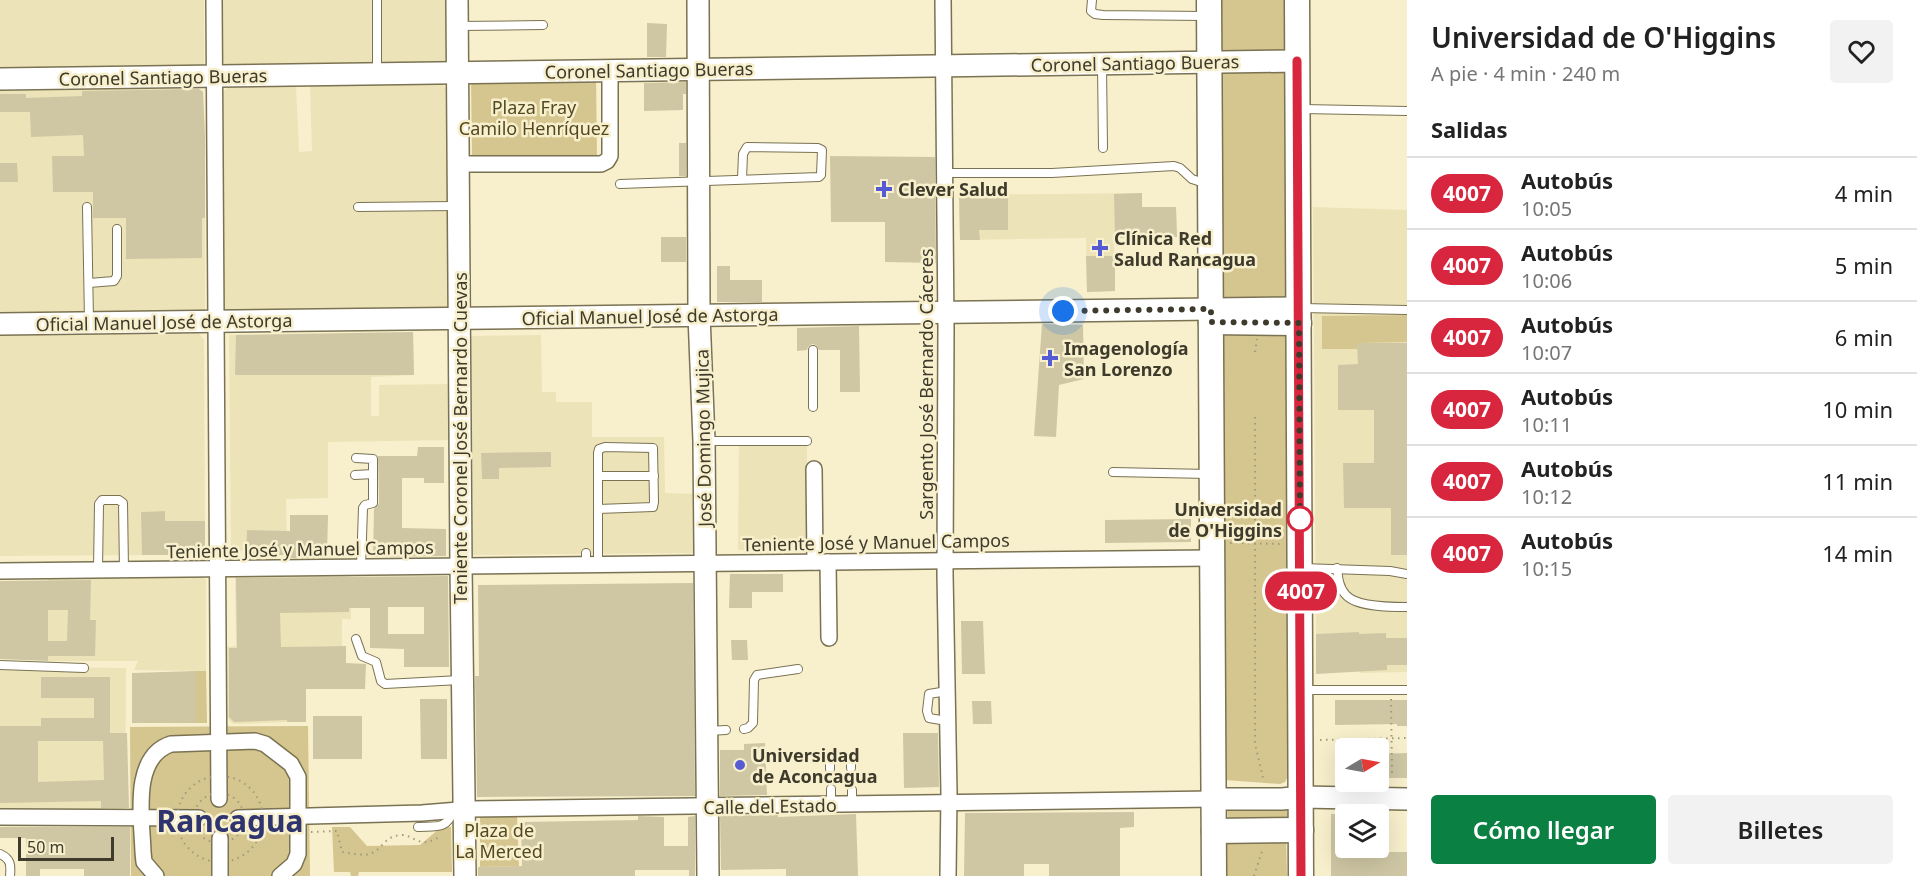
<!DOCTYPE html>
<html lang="es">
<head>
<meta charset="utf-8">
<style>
	body { margin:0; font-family:"Noto Sans",sans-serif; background:#f2f2f2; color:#222; height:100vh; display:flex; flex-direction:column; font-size:22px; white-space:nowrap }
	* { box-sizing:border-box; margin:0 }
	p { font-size:20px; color:#767676 }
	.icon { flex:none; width:33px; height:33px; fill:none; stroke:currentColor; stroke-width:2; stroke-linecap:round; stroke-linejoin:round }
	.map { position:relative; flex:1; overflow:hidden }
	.side { display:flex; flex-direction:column; background:#fff; width:510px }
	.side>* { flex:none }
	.badge { padding:0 12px; border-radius:20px; font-size:21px; line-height:39px }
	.needle { width:39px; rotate:80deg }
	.buttons { position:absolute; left:1335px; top:738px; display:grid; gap:12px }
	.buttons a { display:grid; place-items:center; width:54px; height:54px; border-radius:6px; background:#fff; box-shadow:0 6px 24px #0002; font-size:30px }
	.scale { position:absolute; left:18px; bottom:15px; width:96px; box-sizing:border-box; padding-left:6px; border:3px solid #3e3b2d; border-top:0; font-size:16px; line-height:21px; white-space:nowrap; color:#3e3b2d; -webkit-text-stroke:4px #f8efcc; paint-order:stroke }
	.you { position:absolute; width:30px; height:30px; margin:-15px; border:4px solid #fff; border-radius:50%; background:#1a73e8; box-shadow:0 0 0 9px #1a73e833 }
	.map>.badge { position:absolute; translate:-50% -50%; box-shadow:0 0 0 3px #fff }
	h2 { padding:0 24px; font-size:22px; line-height:54px }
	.round { display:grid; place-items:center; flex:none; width:63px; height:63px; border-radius:6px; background:#f2f2f2 }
	.head { display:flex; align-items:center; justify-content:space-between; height:102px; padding:0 24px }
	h1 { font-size:28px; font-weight:600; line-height:45px }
	.cta { display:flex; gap:12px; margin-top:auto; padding:12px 24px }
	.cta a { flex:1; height:69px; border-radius:6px; background:#0b8043; color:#fff; font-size:24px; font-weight:600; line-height:69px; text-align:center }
	.cta a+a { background:#f2f2f2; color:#222 }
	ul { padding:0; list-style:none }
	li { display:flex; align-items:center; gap:18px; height:72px; padding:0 24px; border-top:2px solid #e0e0e0 }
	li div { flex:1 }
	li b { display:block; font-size:22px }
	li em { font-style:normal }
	li .badge { min-width:66px; font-weight:700; text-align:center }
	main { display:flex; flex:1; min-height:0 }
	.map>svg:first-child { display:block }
</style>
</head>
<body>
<main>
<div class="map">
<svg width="1407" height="876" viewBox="0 0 1407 876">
	<rect width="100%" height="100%" fill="#f8efcc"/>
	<g fill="#ede3b8">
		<path d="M0 0H204V65L200 70 0 73Z"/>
		<path d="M222 0H448L446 59 440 65 227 66 221 59Z"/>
		<path d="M440 83 446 88 450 311 227 314 223 309 221 94 228 87 296 86 299 152 312 151 310 85Z"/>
		<path d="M198 88 203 92 205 137V309L200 314H0V91Z"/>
		<path d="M1142 193V207H1176L1177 237 1114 238 1115 291 1087 292 1086 238 960 240 959 195Z"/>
		<path d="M1313 207 1407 210V672L1360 673 1359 633 1316 634Z"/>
		<path d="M413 332 414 375 371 377V416H379V385L451 384V440L328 442V498L286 499 287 551H231L229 335Z"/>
		<path d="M199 334 204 339 205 521H165V511L142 512V555L0 556V335Z"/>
		<path d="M541 335 542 392H556V402H592V437H664L665 493 697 494 698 553 473 555 471 336Z"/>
		<path d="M739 443 807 445V550H738Z"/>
		<path d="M351 572V619H342V646L286 647 287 722 233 724 227 718V647L236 646 235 573Z"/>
		<path d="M200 575 206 580V671L134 670 138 661H48V578Z"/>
		<path d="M51 667 126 668 125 815 0 814V668Z"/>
	</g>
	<g fill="#d4c68e">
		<path d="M1214 0H1286V302H1217Z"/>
		<path d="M596 74 597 159 472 160 471 76Z"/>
		<path d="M1407 315V342L1358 343 1357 349H1322V316Z"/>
		<path d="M1218 327 1285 331 1288 339 1287 778 1285 782 1280 784 1225 780Z"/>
		<path d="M196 671H206L207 723H196Z"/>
		<path d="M308 726 310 876H131L130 727Z"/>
		<path d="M1227 806 1286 808 1288 816 1285 820H1228Z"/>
		<path d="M517 815 519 866 480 867V816Z"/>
		<path d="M332 827H350L367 846 420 845 440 828 451 827 452 872H359L358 876H351L350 872H334Z"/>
		<path d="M1286 838 1287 876H1219L1224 840Z"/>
	</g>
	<g fill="#cfc7a4" fill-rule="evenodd">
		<path d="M647 23 667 24 666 57H647Z"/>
		<path d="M686 82V94H683V110L644 111V83Z"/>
		<path d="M199 89 203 92 205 137V218H202V258L126 259V218H93V192H53L52 156H84L83 135 31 137 30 112H0V94H26V98L82 96V91Z"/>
		<rect x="679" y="143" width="7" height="33"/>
		<path d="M830 156 935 157 936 263 885 262V222H831Z"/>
		<path d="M0 163H17L18 182H0Z"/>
		<path d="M1142 193V207H1176L1177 237 1115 238 1114 194Z"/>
		<path d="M959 195H1008V230H979L980 240H960Z"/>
		<rect x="661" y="237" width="25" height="25"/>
		<path d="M1086 256H1115V291L1087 292Z"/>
		<path d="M717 266H730V280H762V302H717Z"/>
		<path d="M1042 324 1083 325 1084 379 1059 385 1056 437 1034 436Z"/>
		<path d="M859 326 860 392H840V350H819L816 345 812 344 808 347 807 350 797 351V328Z"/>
		<path d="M413 332 414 375H235L236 335Z"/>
		<path d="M1357 343H1407V555H1391V508H1344L1343 463H1374V410H1338V365L1358 364Z"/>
		<path d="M418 447H444V483H424V478H402V528L446 529V556L373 557 374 509 377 507 379 503 378 456H417Z"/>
		<path d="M551 452V467L499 468V479H482L481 453Z"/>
		<path d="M165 511V521H205V548L198 555H142L141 512Z"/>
		<path d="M290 515H328L327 558H290V555H246L247 530 290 531Z"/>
		<path d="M1191 519V542L1105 543V520Z"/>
		<path d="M730 574H783V592H752V608H729Z"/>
		<path d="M448 576 449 667H404V649L370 648V608H349V612L280 613 281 647 346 646V663L366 664 365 689H306V722H287V720L234 722 229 717V648H237L236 578ZM388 607H424V634H388Z"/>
		<path d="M91 580 90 620H96L95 656H48V661L0 659V581ZM48 610H68L67 641H48Z"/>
		<path d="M693 583 695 796 477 797 475 676H479L478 585Z"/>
		<path d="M961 621H983L985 674H962Z"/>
		<path d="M1359 632V634L1386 633V638H1407V665H1387V670L1316 674V634Z"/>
		<path d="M731 640H747L748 660H732Z"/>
		<path d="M196 671V723H132V673Z"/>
		<path d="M41 677H110V733H127L129 808H101V801L0 803V726H41V718H94V698H41ZM38 741H103L104 780 38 782Z"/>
		<path d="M420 699H447V759H421Z"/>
		<path d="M1335 700H1407V726H1397V724L1335 725Z"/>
		<path d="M972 701H991L992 724H973Z"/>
		<rect x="313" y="716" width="49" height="43"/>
		<path d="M903 733H938L939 787 904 788Z"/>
		<path d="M765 743 767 795 720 796V750H744V744Z"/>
		<path d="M1407 753V778H1378V754Z"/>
		<rect x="1336" y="754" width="10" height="31"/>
		<path d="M1134 812V827L1120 828V876H1049V864H1024V876H964L965 813Z"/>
		<path d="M856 814 858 876H786V869L721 870 720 816 778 815V817Z"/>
		<path d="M1331 814H1346V848H1372V852H1407V876H1331Z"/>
		<path d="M638 816 664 817V846H688V817L695 816V876H689V870H635V876H478V867L522 866 521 822 638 820Z"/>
		<path d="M0 827H130V876H84V869H40V876H26V838H0Z"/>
	</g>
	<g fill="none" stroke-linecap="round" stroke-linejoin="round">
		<g stroke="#7a7252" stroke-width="10">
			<g id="lane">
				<path d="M1092 0 1091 11 1095 14 1103 15 1205 16"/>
				<path d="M459 26 543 25"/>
				<path d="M1102 65 1103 148"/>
				<path d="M377 73V0"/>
				<path d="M1302 109 1407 111"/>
				<path d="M944 173H1052L1174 166 1180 168 1192 179 1207 184"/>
				<path d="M620 184 819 177 821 175 822 150 818 148 747 147 743 154 742 179"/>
				<path d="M87 207 89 321"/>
				<path d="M358 207 457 206"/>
				<path d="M89 283 114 281 117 276V229"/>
				<path d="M1301 308 1407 310"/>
				<path d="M813 407V350"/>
				<path d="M707 441H807"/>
				<path d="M356 458 373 459V503L365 505 363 508 361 567"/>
				<path d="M1113 472 1208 474"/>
				<path d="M355 475 373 474"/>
				<path d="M598 476H654"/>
				<path d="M586 565V553"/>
				<path d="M598 565V453L599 449 605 447 653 448 654 502 653 507 598 509"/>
				<path d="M1302 568 1390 571 1407 574"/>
				<path d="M1337 568C1338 578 1339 588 1346 595 1356 607 1392 607 1407 607"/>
				<path d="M98 570 99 504 102 500H119L123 503 124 570"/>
				<path d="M356 639 362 656 376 662 381 681 385 684 460 680"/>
				<path d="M0 665 84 668"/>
				<path d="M1304 690H1407"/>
				<path d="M947 691 929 694 927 711 929 718 947 721"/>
				<path d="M744 729 748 728 753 723 754 680 757 675 798 669"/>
				<path d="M708 731 726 730"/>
				<path d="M830 759V769"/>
				<path d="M851 768V759"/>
				<path d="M831 789V805"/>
				<path d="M852 790V805"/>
				<path d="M418 827C435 826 447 830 453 811"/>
				<path d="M0 854C11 859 11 865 10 876"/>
			</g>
		</g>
		<g stroke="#7a7252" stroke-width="18">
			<g id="street">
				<path d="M214 0 219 799"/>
				<path d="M943 0 946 328 945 574 949 793 948 876"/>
				<path d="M458 164H601L607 161 610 156V71"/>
				<path d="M814 469 815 562"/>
				<path d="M828 562 829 638"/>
				<path d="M0 571 1212 558"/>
				<path d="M0 817 199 818"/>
				<path d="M238 818 422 813 471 809 1214 799"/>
				<path d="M156 876 144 862 143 852C142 819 131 757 171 744L255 741 265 744 291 764 298 777V854L294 864 280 876"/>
				<path d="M220 876V838"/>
			</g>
		</g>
		<g stroke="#7a7252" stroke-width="24">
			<g id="secondary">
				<path d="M457 0 461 566 465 876"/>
				<path d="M698 0 699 315 704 441 708 876"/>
				<path d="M0 79 1297 61"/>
				<path d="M0 324 1299 308"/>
				<path d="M1214 799H1282L1302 797 1407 799"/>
			</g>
		</g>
		<g stroke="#7a7252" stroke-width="27">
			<g id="primary">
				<path d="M1209 0 1214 876"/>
				<path d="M1297 0 1301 876"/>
				<path d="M1211 322 1299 323"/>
				<path d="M1214 831 1301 830"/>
			</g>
		</g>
		<g stroke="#a09a81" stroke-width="2" stroke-dasharray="1.5 4.5" stroke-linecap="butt">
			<path d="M1255 352 1257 339"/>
			<path d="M1255 417V744L1264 782"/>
			<path d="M1230 543 1281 544"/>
			<path d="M1391 699 1392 776"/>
			<path d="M1320 740 1407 738"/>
			<circle cx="220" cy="819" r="43"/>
			<circle cx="219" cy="818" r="25"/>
			<path d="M311 832 337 831 342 852C350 853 362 856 370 854 382 850 385 835 402 835 410 835 416 842 424 842 430 843 435 838 441 837"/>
			<path d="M1254 876 1263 848"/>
		</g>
		<use href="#lane" stroke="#fff" stroke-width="8"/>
		<use href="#street" stroke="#fff" stroke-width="15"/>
		<use href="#secondary" stroke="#fff" stroke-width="21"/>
		<use href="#primary" stroke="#fff" stroke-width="24"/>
	</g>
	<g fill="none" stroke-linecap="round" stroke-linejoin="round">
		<g stroke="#fff" stroke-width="14">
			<path id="line" d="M1297 61 1301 876"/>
		</g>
		<use href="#line" stroke="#d7263d" stroke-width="9"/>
		<path stroke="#3e3b2d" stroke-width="6" stroke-dasharray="0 10.8" d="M1063 311 1211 309V322L1299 323 1300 528V519"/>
	</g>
	<g fill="#555cd3" stroke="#f8efcc" stroke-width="2">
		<path d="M881 180h6v6h6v6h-6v6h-6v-6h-6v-6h6z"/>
		<path d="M1097 239h6v6h6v6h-6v6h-6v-6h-6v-6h6z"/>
		<path d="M1047 349h6v6h6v6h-6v6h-6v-6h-6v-6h6z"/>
		<circle cx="740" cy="765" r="6"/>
	</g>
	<circle fill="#fff" stroke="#d7263d" stroke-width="3" cx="1300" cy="519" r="12"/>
	<g text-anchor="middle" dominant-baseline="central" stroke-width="5" stroke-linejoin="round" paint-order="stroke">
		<g font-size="18" fill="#3e3b2d" stroke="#f8efcc">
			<text transform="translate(1135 63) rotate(-1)">Coronel Santiago Bueras</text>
			<text transform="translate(649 70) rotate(-1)">Coronel Santiago Bueras</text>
			<text transform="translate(163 77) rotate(-1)">Coronel Santiago Bueras</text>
			<text transform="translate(650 316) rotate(-1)">Oficial Manuel José de Astorga</text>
			<text transform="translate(164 322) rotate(-1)">Oficial Manuel José de Astorga</text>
			<text transform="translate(926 384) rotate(-90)">Sargento José Bernardo Cáceres</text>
			<text transform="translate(460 438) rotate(-90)">Teniente Coronel José Bernardo Cuevas</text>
			<text transform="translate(703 438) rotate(-91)">José Domingo Mujica</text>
			<text transform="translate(876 542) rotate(-1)">Teniente José y Manuel Campos</text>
			<text transform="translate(300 549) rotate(-1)">Teniente José y Manuel Campos</text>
			<text transform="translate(770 806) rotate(-1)">Calle del Estado</text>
		</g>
		<g font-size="18" fill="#524922" stroke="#f8efcc">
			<text x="534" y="107">Plaza Fray<tspan x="534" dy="21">Camilo Henríquez</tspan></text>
			<text x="499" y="830">Plaza de<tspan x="499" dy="21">La Merced</tspan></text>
		</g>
		<g font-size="18" font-weight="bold" fill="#3e3b2d" stroke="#f8efcc" text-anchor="start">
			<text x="898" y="189">Clever Salud</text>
			<text x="1114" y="238">Clínica Red<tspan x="1114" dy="21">Salud Rancagua</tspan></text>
			<text x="1064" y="348">Imagenología<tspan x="1064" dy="21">San Lorenzo</tspan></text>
			<text x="752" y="755">Universidad<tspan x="752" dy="21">de Aconcagua</tspan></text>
		</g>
		<g font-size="18" font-weight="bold" fill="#3e3b2d" stroke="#f8efcc" text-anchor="end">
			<text x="1282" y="509">Universidad<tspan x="1282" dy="21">de O'Higgins</tspan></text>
		</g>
		<g font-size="30" font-weight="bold" fill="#2e346e" stroke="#f8efcc">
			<text x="230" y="820">Rancagua</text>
		</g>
	</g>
</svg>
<div class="buttons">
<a><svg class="needle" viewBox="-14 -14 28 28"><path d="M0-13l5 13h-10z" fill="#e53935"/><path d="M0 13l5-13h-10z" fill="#767676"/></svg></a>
<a><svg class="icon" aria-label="layers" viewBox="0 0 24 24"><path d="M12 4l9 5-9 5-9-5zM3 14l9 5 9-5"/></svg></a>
</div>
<div class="scale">50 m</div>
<div class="you" style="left:1063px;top:311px"></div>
<b class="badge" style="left:1301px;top:591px;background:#d7263d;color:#fff">4007</b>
</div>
<section class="side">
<div class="head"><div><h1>Universidad de O'Higgins</h1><p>A pie · 4 min · 240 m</p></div><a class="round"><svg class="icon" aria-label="heart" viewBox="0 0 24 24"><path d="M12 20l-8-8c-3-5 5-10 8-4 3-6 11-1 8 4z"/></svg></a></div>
<h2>Salidas</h2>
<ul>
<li><span class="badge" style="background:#d7263d;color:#fff">4007</span><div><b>Autobús</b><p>10:05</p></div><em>4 min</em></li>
<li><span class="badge" style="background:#d7263d;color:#fff">4007</span><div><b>Autobús</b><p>10:06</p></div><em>5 min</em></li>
<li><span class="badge" style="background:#d7263d;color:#fff">4007</span><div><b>Autobús</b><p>10:07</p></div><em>6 min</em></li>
<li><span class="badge" style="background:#d7263d;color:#fff">4007</span><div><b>Autobús</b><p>10:11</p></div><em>10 min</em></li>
<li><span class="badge" style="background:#d7263d;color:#fff">4007</span><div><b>Autobús</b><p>10:12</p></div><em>11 min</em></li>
<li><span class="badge" style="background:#d7263d;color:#fff">4007</span><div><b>Autobús</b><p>10:15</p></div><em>14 min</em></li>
</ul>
<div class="cta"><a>Cómo llegar</a><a>Billetes</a></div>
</section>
</main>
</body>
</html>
